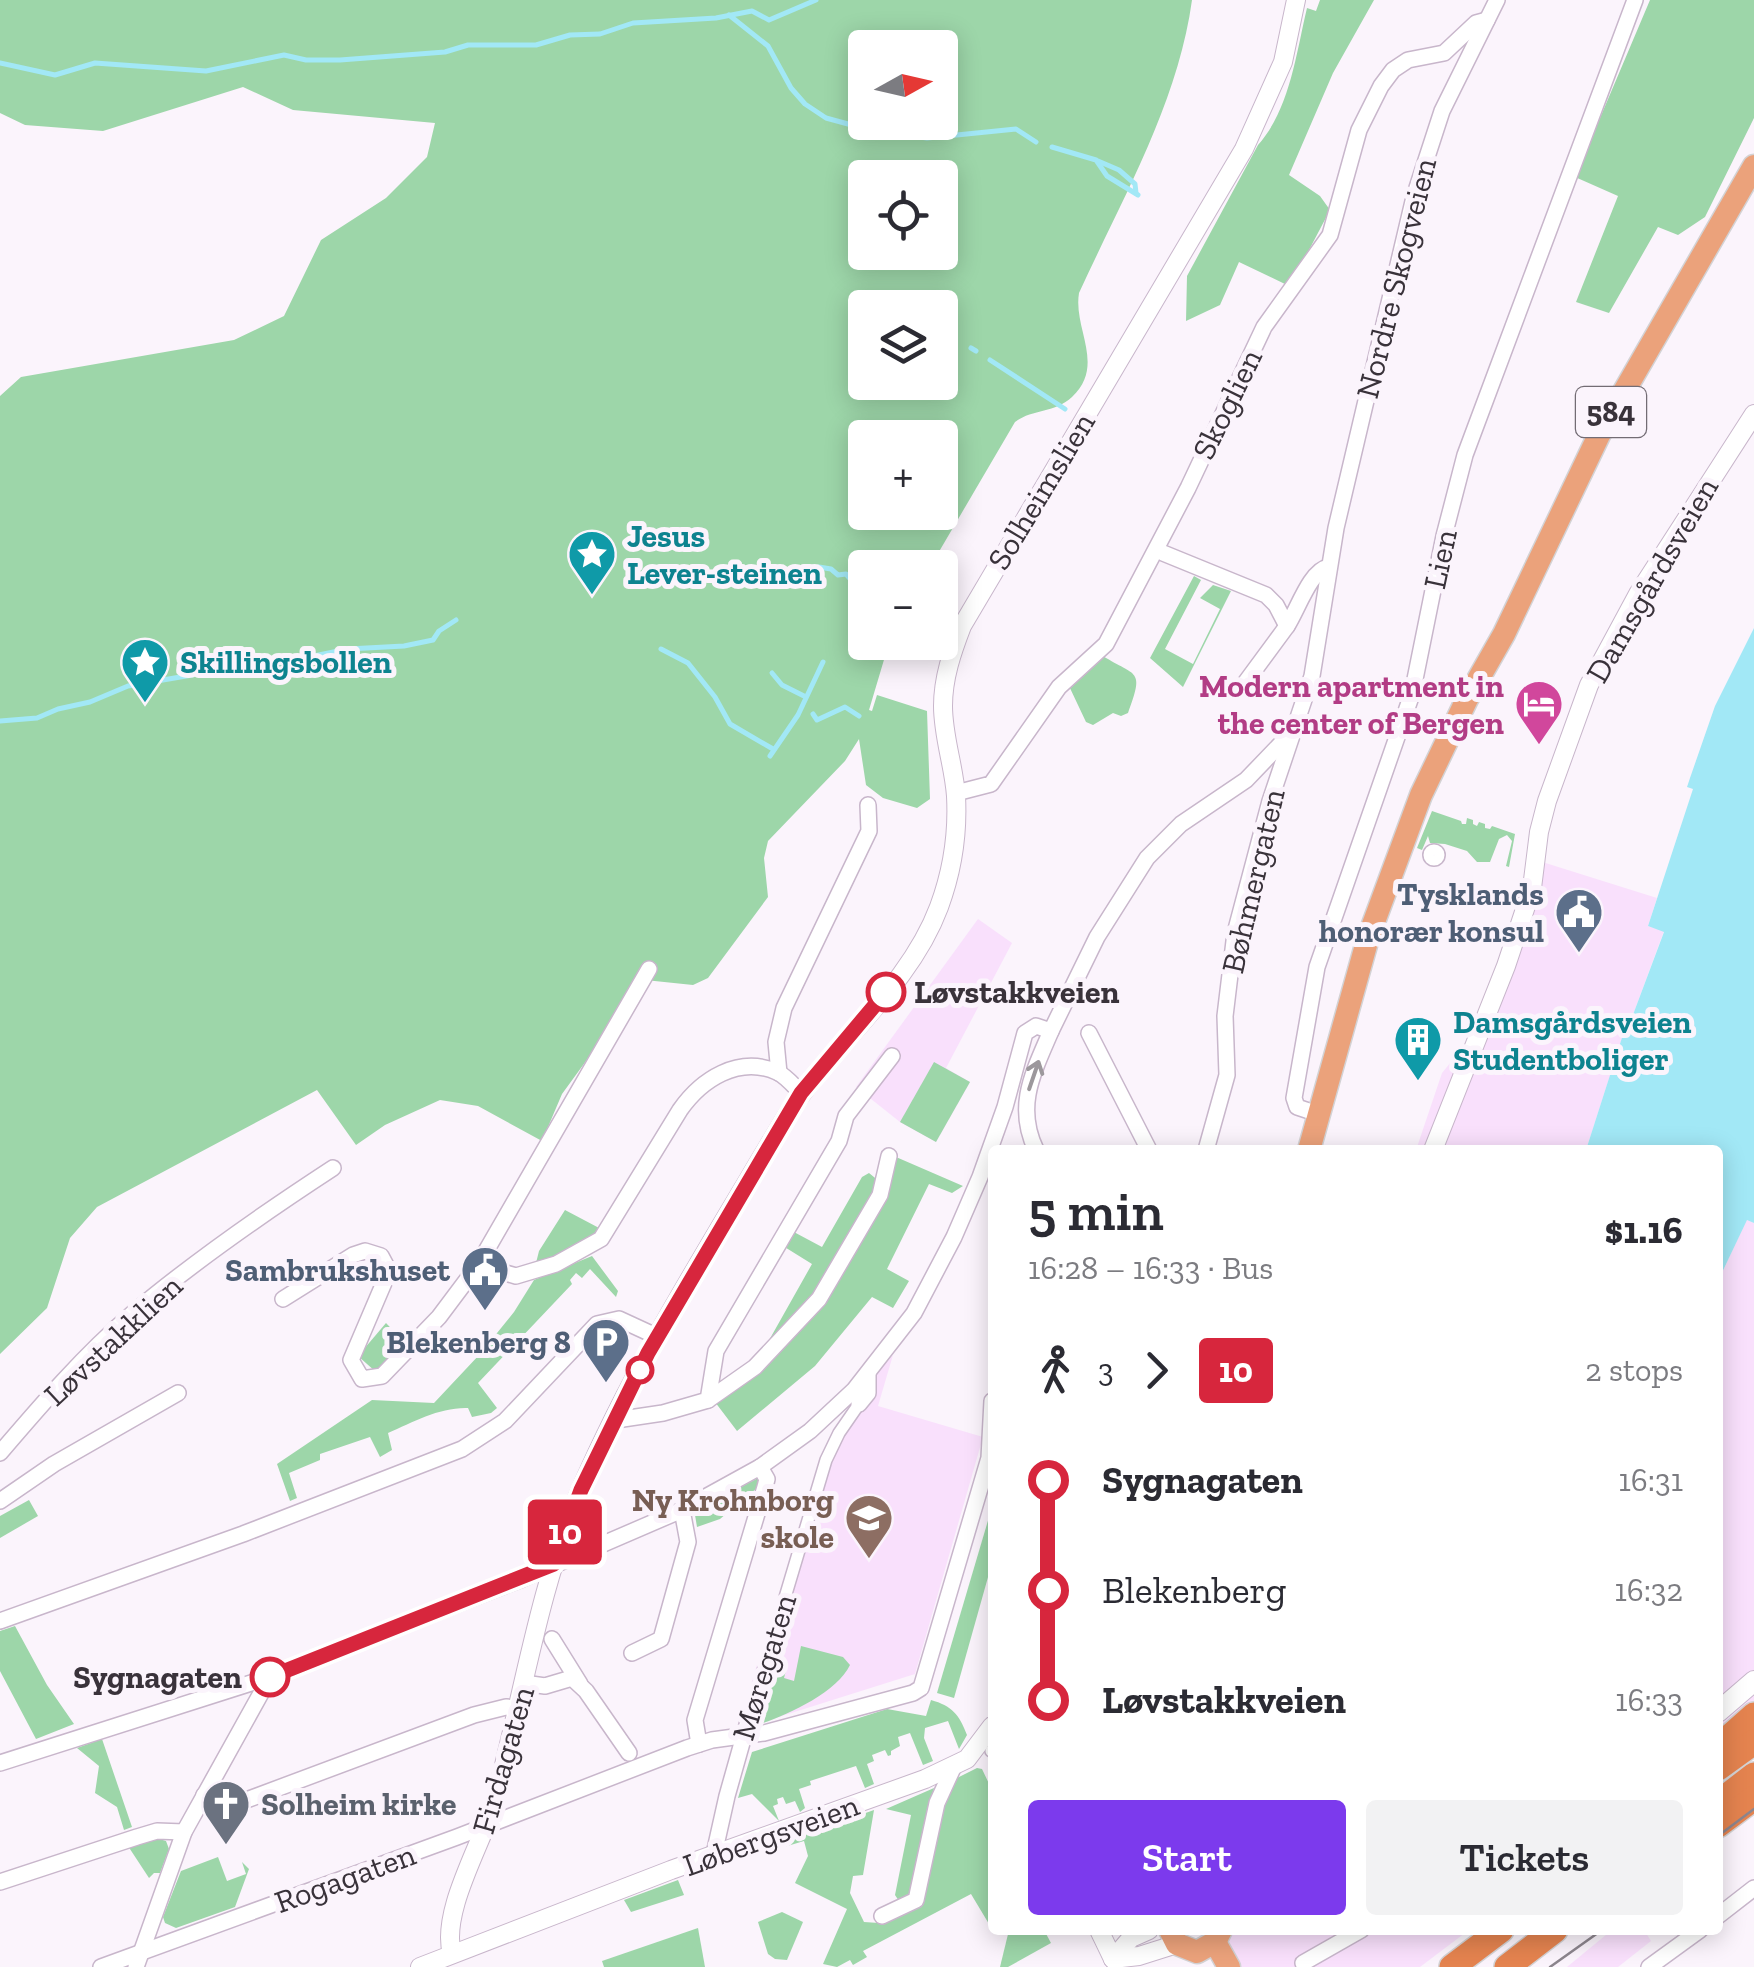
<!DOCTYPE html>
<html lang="en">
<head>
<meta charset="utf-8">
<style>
	body { margin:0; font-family:"Zilla Slab",serif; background:#f2f2f3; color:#2b2b33; height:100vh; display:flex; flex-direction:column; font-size:38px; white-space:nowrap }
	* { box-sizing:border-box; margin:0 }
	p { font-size:32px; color:#7c7c81 }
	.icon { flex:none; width:55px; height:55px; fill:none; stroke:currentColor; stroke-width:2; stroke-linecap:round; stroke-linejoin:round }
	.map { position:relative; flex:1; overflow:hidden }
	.sheet { position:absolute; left:988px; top:1145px; width:735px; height:790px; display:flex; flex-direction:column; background:#fff; border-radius:10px; box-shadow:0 5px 25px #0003 }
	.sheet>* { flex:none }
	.badge { padding:0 20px; border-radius:8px; font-size:35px; line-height:65px }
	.needle { width:65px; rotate:82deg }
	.buttons { position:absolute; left:848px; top:30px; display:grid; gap:20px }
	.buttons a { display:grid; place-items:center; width:110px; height:110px; border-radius:10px; background:#fff; box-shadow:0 5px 25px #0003; font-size:50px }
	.map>.badge { position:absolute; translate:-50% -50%; box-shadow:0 0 0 5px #fff }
	.legs { display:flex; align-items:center; gap:15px; height:110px; padding:0 40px; font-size:32px }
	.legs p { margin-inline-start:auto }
	.summary { display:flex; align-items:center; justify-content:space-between; height:170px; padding:0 40px }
	h1 { font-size:55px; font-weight:600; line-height:75px }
	.cta { display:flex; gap:20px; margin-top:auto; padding:20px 40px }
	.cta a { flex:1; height:115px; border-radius:10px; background:#7c3aed; color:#fff; font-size:40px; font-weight:600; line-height:115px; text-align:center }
	.cta a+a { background:#f2f2f3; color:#2b2b33 }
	ul { padding:0 40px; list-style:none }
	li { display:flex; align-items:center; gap:35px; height:110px; font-size:38px }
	li i { display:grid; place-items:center; width:15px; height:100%; margin:0 12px; background:currentColor }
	li i::after { content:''; width:25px; height:25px; margin:-12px; border:8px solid; border-radius:50%; background:#fff }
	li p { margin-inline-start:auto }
	li:first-child i { background:linear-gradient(#0000 50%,currentColor 0) }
	li:last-child i { background:linear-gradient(currentColor 50%,#0000 0) }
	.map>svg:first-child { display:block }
</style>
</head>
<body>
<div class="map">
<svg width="1754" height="1967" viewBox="0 0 1754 1967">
	<rect width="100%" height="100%" fill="#fbf4fc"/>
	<g fill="#f9e0fc">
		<path d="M1536 860 1657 898 1648 926 1664 931 1631 1020H1628L1586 1150H1416L1442 1073 1468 1041Z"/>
		<path d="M978 919 1012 943 946 1068 970 1082 936 1142 900 1122 856 1087Z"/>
		<path d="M1747 1219 1754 1223V1718L1718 1745V1281Z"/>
		<path d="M893 1355 878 1406 983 1437 915 1674 760 1723 740 1719 825 1448 849 1406Z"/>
		<path d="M1197 1930H1469L1420 1967H1217Z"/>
		<path d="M1612 1930H1644L1651 1941 1618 1967H1567Z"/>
	</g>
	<g fill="#9dd6a9" fill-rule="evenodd">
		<path d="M0 0H1192C1178 103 1122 199 1079 293 1073 329 1106 365 1072 397 1055 413 1032 409 1015 422L930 567 865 568V642L889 643 869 710 872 711 877 695 927 711 930 799 917 808 883 798 866 785 859 739 845 761 768 841 764 858 768 897 708 978 693 985 645 980 562 1094 542 1141 478 1106 440 1100 385 1125 356 1145 317 1090 97 1207 70 1238 47 1308 0 1354V396L21 377 234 340 284 316 321 240 386 198 427 157 435 123 293 110 243 87 103 131 25 125 0 113ZM865 48H940V122H865ZM865 178H940V252H865ZM865 308H940V382H865ZM865 438H940V512H865Z"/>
		<path d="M1320 0H1374L1333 73 1289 175 1320 196 1330 210 1298 271 1287 285 1239 262 1220 305 1186 321 1187 276 1258 145C1290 109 1296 54 1307 8L1316 11Z"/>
		<path d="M1650 0H1754V118L1705 217 1678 235 1658 227 1609 313 1576 302 1618 196 1575 177Z"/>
		<path d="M1194 576 1201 580 1165 649 1193 664 1220 609 1200 598 1213 585 1231 591 1183 687 1150 658Z"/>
		<path d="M1103 656C1136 677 1145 668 1128 713L1121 716 1113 713 1093 725 1086 722 1069 686Z"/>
		<path d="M1432 811 1461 821 1462 824H1466L1467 818 1473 820V824L1477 826 1479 822 1485 824V828L1490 829 1492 826 1515 834 1509 867 1506 866 1512 841 1507 835 1499 839 1490 862H1477L1467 851 1445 844 1430 843 1428 836 1422 850 1417 848Z"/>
		<path d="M934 1062 970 1082 936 1142 900 1122Z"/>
		<path d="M896 1157 963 1186 952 1193 929 1184 887 1269 909 1281 893 1308 872 1297 815 1366 737 1431 715 1402 787 1342Z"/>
		<path d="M869 1173 880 1182 826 1282 759 1358 812 1264 783 1246 792 1231 822 1247 862 1177Z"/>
		<path d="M565 1210 601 1229 580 1246H573L568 1254 535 1267 539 1251Z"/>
		<path d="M592 1256 618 1291 616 1297 590 1269 582 1278 576 1273 570 1280 572 1284 478 1383 497 1408 491 1413 472 1417 468 1408C440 1407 413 1422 388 1433L392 1450 380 1457 370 1437 320 1454V1460L289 1473 297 1498 290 1501 277 1464 372 1400 434 1403 480 1354 514 1312 534 1280Z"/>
		<path d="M386 1323 405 1343 376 1372 358 1356Z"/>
		<path d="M760 1477 763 1483 720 1519 697 1527 695 1515 699 1509Z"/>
		<path d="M29 1500 38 1516 0 1538V1516Z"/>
		<path d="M992 1507V1563L954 1698 937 1693Z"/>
		<path d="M15 1626 47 1685 74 1724 36 1739 0 1671V1631Z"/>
		<path d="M801 1646 843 1657 850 1665C838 1691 790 1714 763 1723L759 1719 779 1657 788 1663 784 1678 794 1681Z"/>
		<path d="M931 1700C952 1706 959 1714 967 1735L959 1749 948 1721 925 1728 924 1738 933 1761 923 1765 910 1733 898 1737 900 1746 891 1751V1755L888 1756 885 1750 872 1755 874 1761 867 1764 874 1784 865 1788 856 1766 810 1781 811 1785 799 1789 805 1808 800 1812 795 1801 786 1804 783 1797 777 1799 778 1804 773 1806 779 1821 752 1794 738 1798 752 1752 887 1709 926 1716Z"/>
		<path d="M102 1739 132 1827 124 1830 117 1807 95 1793 99 1766 77 1748Z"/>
		<path d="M977 1768 982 1769 992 1790V1929L971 1894 863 1951 867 1957 853 1965 850 1960 837 1967 823 1964 847 1909 795 1883 808 1856 804 1841 784 1847V1842L874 1810 863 1875 853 1876 850 1893 864 1922 879 1923 917 1909 949 1782Z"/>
		<path d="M934 1788 914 1893 899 1901 895 1895 911 1815 886 1809Z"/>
		<path d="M156 1838 166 1841 169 1849 160 1873H154L149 1878 128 1846Z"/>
		<path d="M218 1857 227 1881 246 1874 242 1862 249 1869 235 1907 176 1928 165 1923 163 1917 181 1871Z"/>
		<path d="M678 1880 684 1895 631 1912 624 1900Z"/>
		<path d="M782 1912 803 1922 787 1960 775 1959 768 1954 758 1922Z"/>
		<path d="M698 1928 705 1967H604L602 1961Z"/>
		<path d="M1009 1930H1044L1051 1943 1008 1967H1000Z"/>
	</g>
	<path fill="#a2e8f6" d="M1754 628V1223L1747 1220 1718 1281V1150H1586L1628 1019 1631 1020 1664 932 1648 926 1693 789 1687 787 1690 778 1715 706Z"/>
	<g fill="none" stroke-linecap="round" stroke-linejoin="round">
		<g stroke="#a2e8f6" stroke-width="5">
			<path d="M729 15 768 46 791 88 805 104 826 118 870 130 927 138 1016 129 1036 142"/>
			<path d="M0 63 55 75 95 63 206 71 284 55 306 60H340L445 52 468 45H536L570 35 600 34 633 23 716 18 752 11 769 20 816 0"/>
			<path d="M1052 147 1096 160 1107 176 1138 195"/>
			<path d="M1098 161 1119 170 1135 184 1136 193"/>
			<path d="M971 348 976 351"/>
			<path d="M990 360 1065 409"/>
			<path d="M819 567 831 569 838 575 846 574 852 581 863 583"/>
			<path d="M661 649 688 663 715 697 730 724 773 749"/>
			<path d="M772 673 782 685 806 697"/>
			<path d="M206 674H226L348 649 404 646 433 640 439 631 456 620"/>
			<path d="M813 714 817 720 845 707 859 716"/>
			<path d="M0 721 37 718 58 709 90 702 128 686 192 675"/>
			<path d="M770 756 798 715 823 662"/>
		</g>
		<g stroke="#c8b6cb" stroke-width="14">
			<g id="pedestrian">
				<circle cx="1434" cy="855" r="5"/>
				<path d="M749 1718 826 1460 839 1433 859 1404"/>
				<path d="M991 1751H992"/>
			</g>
		</g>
		<g stroke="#c8b6cb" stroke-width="18">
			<g id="minor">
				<path d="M1163 553 1266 595 1276 605 1287 626C1298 609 1310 571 1328 567"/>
				<path d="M1245 683 1287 626"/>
				<path d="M956 793 991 784 1059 687 1106 644 1188 488 1264 327 1330 235 1359 130 1381 86 1393 70 1408 60 1444 53 1476 23 1487 20"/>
				<path d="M1089 1033 1149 1150"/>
				<path d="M779 1073 776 1042 784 1008 869 831 868 805"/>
				<path d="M1318 1114 1297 1107 1294 1098 1317 967 1412 694 1444 536 1465 455 1635 0"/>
				<path d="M1036 1150C1015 1106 1033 1073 1051 1031"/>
				<path d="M1206 1150 1227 1075 1225 1016 1235 933 1270 801 1312 676 1336 528 1414 197 1442 111 1497 0"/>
				<path d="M478 1265 516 1276 556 1264 601 1239 680 1110C701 1080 738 1055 777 1072 786 1076 794 1086 801 1093"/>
				<path d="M283 1299 353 1255 365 1251 381 1256 389 1271 351 1360 362 1379 382 1376 439 1317 478 1265 649 969"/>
				<path d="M708 1400 755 1367 819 1299 880 1195 889 1156"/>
				<path d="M859 1404 868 1393V1374"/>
				<path d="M616 1420 663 1413 708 1400 716 1351 839 1141 846 1116 892 1056"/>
				<path d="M0 1453C41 1405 84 1355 133 1313 196 1260 264 1213 333 1168"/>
				<path d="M0 1501 54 1464 178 1393"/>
				<path d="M0 1621 243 1534 462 1449 505 1421 597 1324 619 1319 658 1337"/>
				<path d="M552 1639 580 1684"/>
				<path d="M632 1653 661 1639 688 1542 682 1510"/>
				<path d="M524 1683 545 1686 572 1678 586 1691 629 1753"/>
				<path d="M699 1744 695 1720 765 1487 767 1479 760 1467"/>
				<path d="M0 1763 270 1677 522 1579 682 1510 760 1467 810 1431 854 1390 914 1313 954 1237 980 1177 1005 1107 1025 1033 1036 1026 1051 1031 1097 937 1147 858 1181 824 1246 780 1293 731"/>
				<path d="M204 1795 219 1806 241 1802 474 1715 506 1707 517 1708"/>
				<path d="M714 1854 727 1796 749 1718"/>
				<path d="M0 1882 137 1837 157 1831 184 1832"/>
				<path d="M882 1916 916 1900 937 1803 954 1766"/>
				<path d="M1718 1916 1754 1888"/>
				<path d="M1303 1963 1361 1930"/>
				<path d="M101 1967 457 1837 687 1748 712 1740 764 1733 913 1693 921 1688 989 1458 992 1401"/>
				<path d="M136 1967 184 1832 270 1677"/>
				<path d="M1649 1967 1700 1930"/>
			</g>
		</g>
		<g stroke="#c8b6cb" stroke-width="20">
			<g id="tertiary">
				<path d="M1433 1150 1506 966 1532 888 1539 832 1547 801 1589 685 1638 594 1754 414"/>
				<path d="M1099 1930 1113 1959"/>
				<path d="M452 1954C440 1910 484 1841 496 1797 523 1695 539 1588 580 1491 635 1363 713 1240 784 1120 829 1046 908 990 939 907 952 872 958 833 956 796 954 766 943 737 943 706 943 678 952 652 962 626L1244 149 1283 62 1296 0"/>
				<path d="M1113 1959 1139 1956 1177 1944"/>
				<path d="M1113 1959 1131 1938 1149 1930"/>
				<path d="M420 1967 671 1870 925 1779 967 1759 992 1726"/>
			</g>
		</g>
		<g stroke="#c8b6cb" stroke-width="22">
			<path id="secondary" d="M1718 1712 1754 1681"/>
		</g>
		<g stroke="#d3d2d4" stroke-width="25">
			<g id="primary">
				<path d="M1309 1150 1368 938 1421 795 1467 699 1504 634 1599 435 1754 166"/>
				<path d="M1170 1930 1177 1944 1197 1952 1215 1942 1221 1930"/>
				<path d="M1215 1942 1229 1967"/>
			</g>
		</g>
		<g stroke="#d3d2d4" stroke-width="28">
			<g id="trunk">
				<path d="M1718 1747 1754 1715"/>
				<path d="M1718 1768 1754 1742"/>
				<path d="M1718 1803 1754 1775"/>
				<path d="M1718 1825 1754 1798"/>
				<path d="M1452 1967 1501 1930"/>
				<path d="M1507 1967 1555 1930"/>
			</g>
		</g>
		<use href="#pedestrian" stroke="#fff" stroke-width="11"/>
		<use href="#minor" stroke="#fff" stroke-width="15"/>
		<use href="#tertiary" stroke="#fff" stroke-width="18"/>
		<use href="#secondary" stroke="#fff" stroke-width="20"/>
		<use href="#primary" stroke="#eba27b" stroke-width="22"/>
		<use href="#trunk" stroke="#e4834f" stroke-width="25"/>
		<g stroke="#8c858d" stroke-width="2.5">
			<path d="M1718 1836 1754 1809"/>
			<path d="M1550 1967 1602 1930"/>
		</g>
	</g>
	<defs><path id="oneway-shaft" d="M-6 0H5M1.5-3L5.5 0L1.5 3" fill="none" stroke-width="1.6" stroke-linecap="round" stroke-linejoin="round" transform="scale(2.5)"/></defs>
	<use stroke="#9c989c" href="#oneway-shaft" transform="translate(1034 1075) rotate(-71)"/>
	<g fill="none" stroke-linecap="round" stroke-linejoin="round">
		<g stroke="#fff" stroke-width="22">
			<path id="line-1" d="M270 1677 554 1564 581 1490 648 1353 801 1093 886 992"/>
		</g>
		<use href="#line-1" stroke="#d7263d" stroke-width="15"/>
	</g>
	<defs>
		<g id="sight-pin" transform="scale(2.5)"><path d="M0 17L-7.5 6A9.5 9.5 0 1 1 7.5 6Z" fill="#0f9aa8" stroke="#fbf4fc"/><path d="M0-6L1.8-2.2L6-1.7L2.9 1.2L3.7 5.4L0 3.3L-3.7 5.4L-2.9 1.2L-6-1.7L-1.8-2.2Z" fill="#fff"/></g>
		<g id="hotel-pin" transform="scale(2.5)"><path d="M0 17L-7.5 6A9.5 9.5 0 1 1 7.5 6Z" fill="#d1479c" stroke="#fbf4fc"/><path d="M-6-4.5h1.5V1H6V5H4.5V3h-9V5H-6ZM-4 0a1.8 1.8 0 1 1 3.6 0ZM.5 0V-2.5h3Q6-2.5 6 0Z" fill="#fff"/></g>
		<g id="civic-pin" transform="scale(2.5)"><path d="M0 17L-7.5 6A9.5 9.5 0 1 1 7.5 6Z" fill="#5c6f8a" stroke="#fbf4fc"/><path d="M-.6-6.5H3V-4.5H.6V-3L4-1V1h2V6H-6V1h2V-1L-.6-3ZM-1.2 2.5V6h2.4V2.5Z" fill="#fff"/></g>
		<g id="building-pin" transform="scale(2.5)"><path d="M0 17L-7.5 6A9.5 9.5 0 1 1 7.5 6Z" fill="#0f9aa8" stroke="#fbf4fc"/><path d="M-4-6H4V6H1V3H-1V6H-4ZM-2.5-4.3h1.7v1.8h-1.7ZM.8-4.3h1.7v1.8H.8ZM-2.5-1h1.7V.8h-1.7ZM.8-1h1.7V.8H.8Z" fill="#fff"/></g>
		<g id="parking-pin" transform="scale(2.5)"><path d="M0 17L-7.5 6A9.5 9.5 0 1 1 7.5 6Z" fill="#5c6f8a" stroke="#fbf4fc"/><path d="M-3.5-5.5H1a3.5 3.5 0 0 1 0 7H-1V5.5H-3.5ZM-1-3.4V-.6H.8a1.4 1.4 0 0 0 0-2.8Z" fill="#fff"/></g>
		<g id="school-pin" transform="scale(2.5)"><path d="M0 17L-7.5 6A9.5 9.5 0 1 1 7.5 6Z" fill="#8d6e63" stroke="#fbf4fc"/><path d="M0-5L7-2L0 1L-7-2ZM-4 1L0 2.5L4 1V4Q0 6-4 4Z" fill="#fff"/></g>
		<g id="church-pin" transform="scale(2.5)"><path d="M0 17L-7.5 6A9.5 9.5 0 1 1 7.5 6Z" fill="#6b7280" stroke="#fbf4fc"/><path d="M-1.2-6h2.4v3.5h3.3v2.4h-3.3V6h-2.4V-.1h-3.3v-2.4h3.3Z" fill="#fff"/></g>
	</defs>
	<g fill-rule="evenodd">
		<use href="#sight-pin" x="592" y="554"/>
		<use href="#sight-pin" x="145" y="662"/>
		<use href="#hotel-pin" x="1539" y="704"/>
		<use href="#civic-pin" x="1579" y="912"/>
		<use href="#building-pin" x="1418" y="1040"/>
		<use href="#civic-pin" x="485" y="1270"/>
		<use href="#parking-pin" x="606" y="1342"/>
		<use href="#school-pin" x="869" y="1518"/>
		<use href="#church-pin" x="226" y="1804"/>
	</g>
	<g fill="#fff" stroke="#d7263d" stroke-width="5">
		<circle cx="886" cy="992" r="18"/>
		<circle cx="640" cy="1370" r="12"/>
		<circle cx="270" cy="1677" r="18"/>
	</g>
	<g text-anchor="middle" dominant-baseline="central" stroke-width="10" stroke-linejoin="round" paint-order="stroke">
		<rect fill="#fbf4fc" stroke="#736c74" stroke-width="2.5" x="1576" y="387" width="70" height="50" rx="8"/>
		<g font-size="30" font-weight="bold" fill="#39323a">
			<text x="1611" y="412">584</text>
		</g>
		<g font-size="32" fill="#39323a" stroke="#fbf4fc">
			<text transform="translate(1396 278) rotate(-76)">Nordre Skogveien</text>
			<text transform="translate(1227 404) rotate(-64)">Skoglien</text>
			<text transform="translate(1041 491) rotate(-59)">Solheimslien</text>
			<text transform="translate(1440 559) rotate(-78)">Lien</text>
			<text transform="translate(1652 580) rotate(-60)">Damsgårdsveien</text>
			<text transform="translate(1253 881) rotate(-77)">Bøhmergaten</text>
			<text transform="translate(113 1340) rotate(-43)">Løvstakklien</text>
			<text transform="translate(764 1667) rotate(-73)">Møregaten</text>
			<text transform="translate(503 1760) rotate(-74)">Firdagaten</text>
			<text transform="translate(771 1835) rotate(-20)">Løbergsveien</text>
			<text transform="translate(345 1878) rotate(-20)">Rogagaten</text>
		</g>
		<g font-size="32" font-weight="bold" fill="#0d838f" stroke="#fbf4fc" text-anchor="start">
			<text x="627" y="536">Jesus<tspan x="627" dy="37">Lever-steinen</tspan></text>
			<text x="180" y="662">Skillingsbollen</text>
			<text x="1453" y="1022">Damsgårdsveien<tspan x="1453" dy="37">Studentboliger</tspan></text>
		</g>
		<g font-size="32" font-weight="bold" fill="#b23c85" stroke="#fbf4fc" text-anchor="end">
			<text x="1504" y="686">Modern apartment in<tspan x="1504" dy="37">the center of Bergen</tspan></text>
		</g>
		<g font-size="32" font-weight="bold" fill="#4e5e75" stroke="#fbf4fc" text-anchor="end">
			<text x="1544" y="894">Tysklands<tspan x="1544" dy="37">honorær konsul</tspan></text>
			<text x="450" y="1270">Sambrukshuset</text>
			<text x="571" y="1342">Blekenberg 8</text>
		</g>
		<g font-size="32" font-weight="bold" fill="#39323a" stroke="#fbf4fc" text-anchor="start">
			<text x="914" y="992">Løvstakkveien</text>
			<text x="242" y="1677" text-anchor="end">Sygnagaten</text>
		</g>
		<g font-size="32" font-weight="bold" fill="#785e54" stroke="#fbf4fc" text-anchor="end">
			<text x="834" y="1500">Ny Krohnborg<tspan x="834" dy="37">skole</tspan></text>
		</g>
		<g font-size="32" font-weight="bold" fill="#5b616d" stroke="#fbf4fc" text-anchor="start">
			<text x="261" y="1804">Solheim kirke</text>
		</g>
	</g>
</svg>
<div class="buttons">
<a><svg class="needle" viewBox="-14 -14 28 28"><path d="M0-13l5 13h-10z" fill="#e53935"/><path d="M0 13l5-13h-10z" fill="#7c7c81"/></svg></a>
<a><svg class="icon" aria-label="locate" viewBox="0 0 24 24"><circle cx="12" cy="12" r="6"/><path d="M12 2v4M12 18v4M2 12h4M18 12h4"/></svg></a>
<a><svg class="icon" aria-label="layers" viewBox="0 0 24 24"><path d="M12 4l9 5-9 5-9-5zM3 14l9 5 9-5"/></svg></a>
<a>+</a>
<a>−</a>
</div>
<b class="badge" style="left:565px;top:1532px;background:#d7263d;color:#fff">10</b>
<section class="sheet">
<div class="summary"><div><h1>5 min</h1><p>16:28 – 16:33 · Bus</p></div><b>$1.16</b></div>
<div class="legs"><svg class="icon" aria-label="walk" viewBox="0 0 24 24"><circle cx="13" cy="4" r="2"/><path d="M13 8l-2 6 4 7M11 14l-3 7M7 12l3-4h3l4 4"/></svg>3<svg class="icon" aria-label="forward" viewBox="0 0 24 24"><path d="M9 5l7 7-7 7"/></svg><b class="badge" style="background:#d7263d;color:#fff">10</b><p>2 stops</p></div>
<ul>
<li><i style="color:#d7263d"></i><b>Sygnagaten</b><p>16:31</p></li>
<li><i style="color:#d7263d"></i><span>Blekenberg</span><p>16:32</p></li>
<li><i style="color:#d7263d"></i><b>Løvstakkveien</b><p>16:33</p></li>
</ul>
<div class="cta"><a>Start</a><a>Tickets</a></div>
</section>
</div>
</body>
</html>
